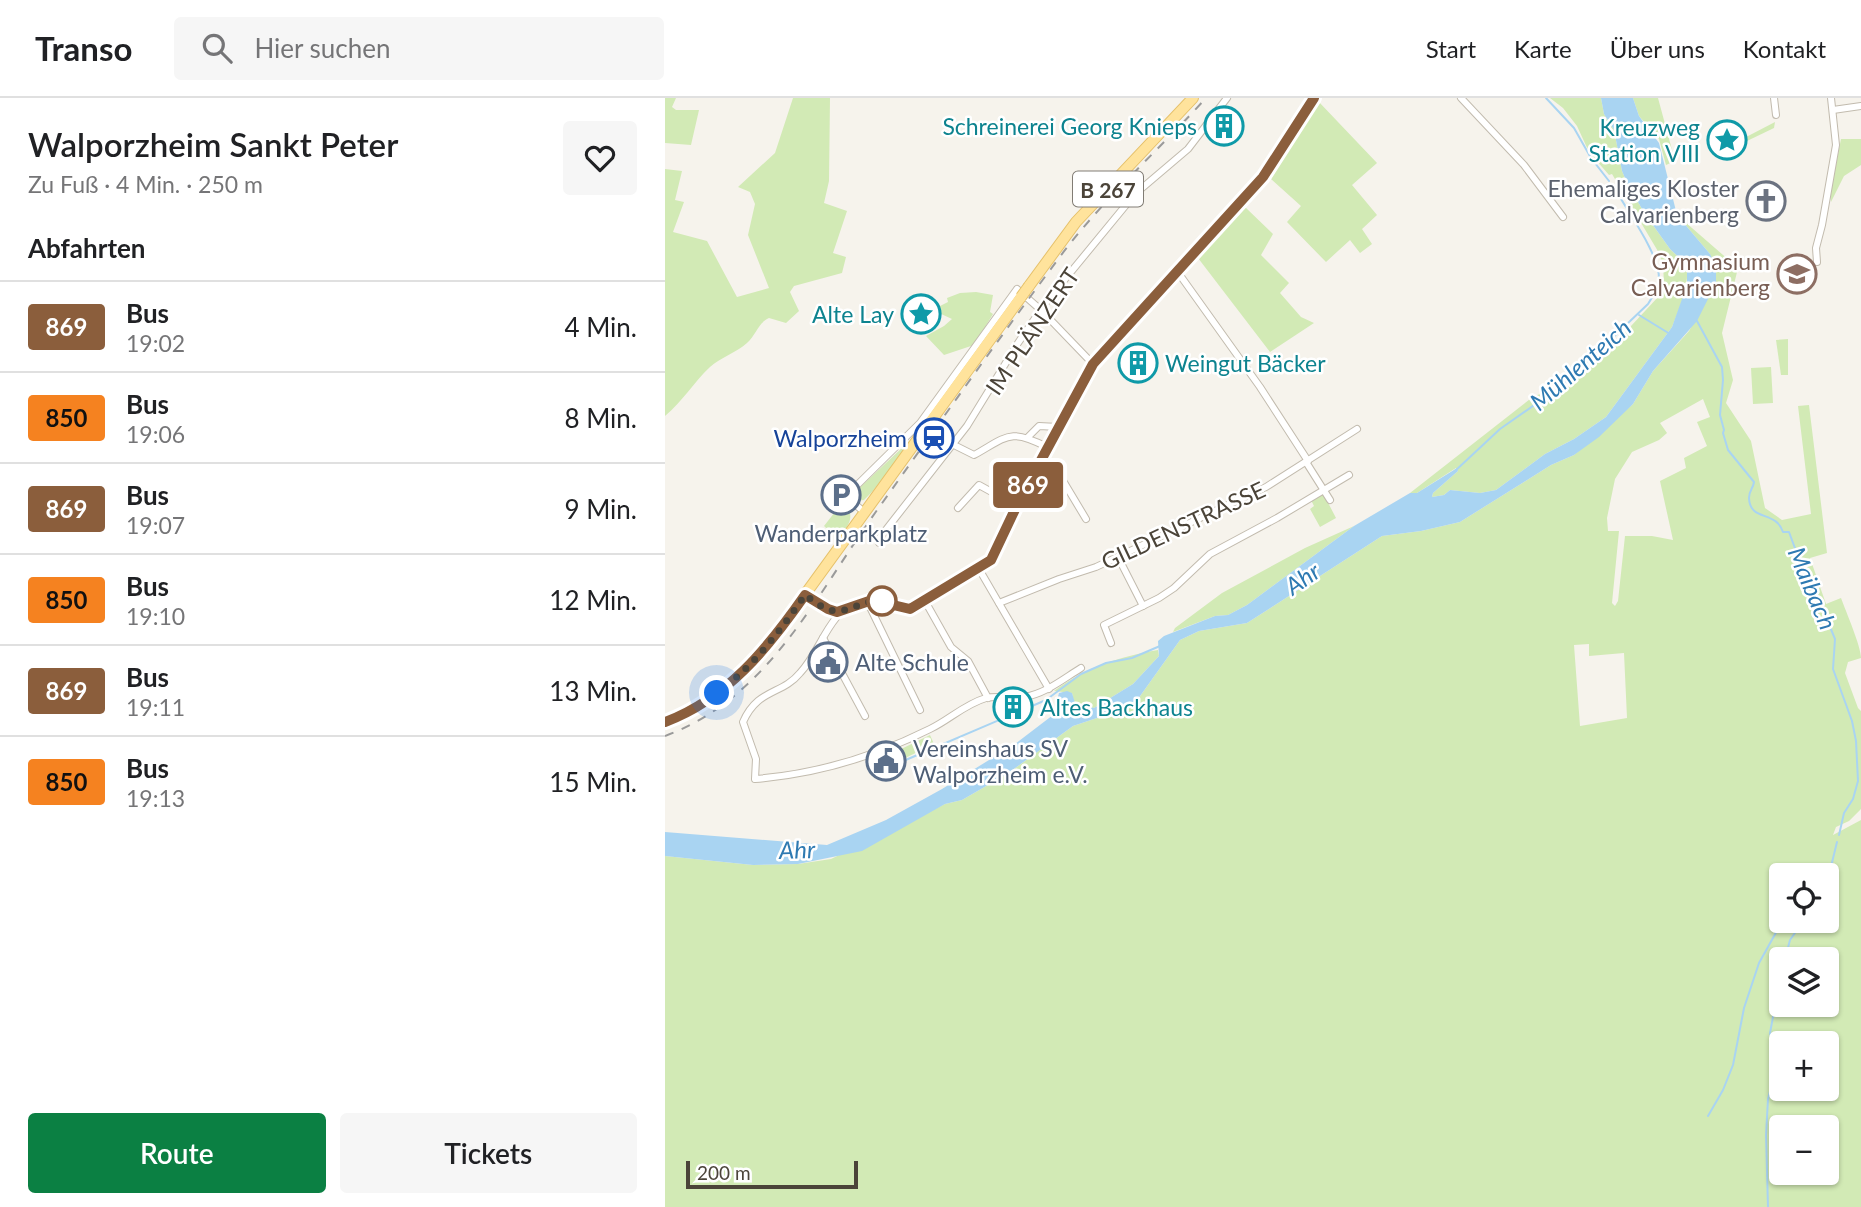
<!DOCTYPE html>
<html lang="de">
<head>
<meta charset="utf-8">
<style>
	body { margin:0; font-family:Lato,sans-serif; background:#f6f6f6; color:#202124; height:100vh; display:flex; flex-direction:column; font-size:26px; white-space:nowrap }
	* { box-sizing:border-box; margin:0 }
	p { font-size:23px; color:#757577 }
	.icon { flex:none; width:38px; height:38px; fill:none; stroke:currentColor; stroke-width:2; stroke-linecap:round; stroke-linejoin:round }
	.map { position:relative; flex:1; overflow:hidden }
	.sheet { display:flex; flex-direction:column; background:#fff; width:665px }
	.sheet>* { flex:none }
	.badge { padding:0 14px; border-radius:5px; font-size:24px; line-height:46px }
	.controls { position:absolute; left:1104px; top:765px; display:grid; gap:14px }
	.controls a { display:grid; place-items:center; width:70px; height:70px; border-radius:7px; background:#fff; box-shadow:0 2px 5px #0004; font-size:35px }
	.scale { position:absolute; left:21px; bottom:18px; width:172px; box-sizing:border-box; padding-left:7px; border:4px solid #4b4439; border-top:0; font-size:19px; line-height:24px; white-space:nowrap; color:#4b4439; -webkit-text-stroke:5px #fff; paint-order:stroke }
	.you { position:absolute; width:35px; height:35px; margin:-18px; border:5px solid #fff; border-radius:50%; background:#1a73e8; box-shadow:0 0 0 10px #1a73e833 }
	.map>.badge { position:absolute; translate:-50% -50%; box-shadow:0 0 0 4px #fff }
	h2 { padding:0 28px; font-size:26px; line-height:63px }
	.round { display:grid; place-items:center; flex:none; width:74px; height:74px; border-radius:7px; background:#f6f6f6 }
	.headline { display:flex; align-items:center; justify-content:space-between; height:119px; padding:0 28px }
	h1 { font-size:33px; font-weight:600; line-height:52px }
	.action { display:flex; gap:14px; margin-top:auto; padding:14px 28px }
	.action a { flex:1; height:80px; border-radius:7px; background:#0b8043; color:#fff; font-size:28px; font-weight:600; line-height:80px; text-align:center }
	.action a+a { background:#f6f6f6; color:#202124 }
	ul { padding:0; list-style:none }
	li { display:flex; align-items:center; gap:21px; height:91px; padding:0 28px; border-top:2px solid #e0e0e0 }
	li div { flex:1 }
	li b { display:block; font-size:26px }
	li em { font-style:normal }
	li .badge { min-width:77px; font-weight:700; text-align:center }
	header { display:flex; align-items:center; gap:42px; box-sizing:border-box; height:98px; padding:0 35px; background:#fff; border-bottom:2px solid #e0e0e0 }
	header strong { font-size:33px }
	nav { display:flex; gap:38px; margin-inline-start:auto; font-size:24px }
	.search { width:490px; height:63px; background:#f6f6f6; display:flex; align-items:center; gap:18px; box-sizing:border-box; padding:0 24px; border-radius:7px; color:#757577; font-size:26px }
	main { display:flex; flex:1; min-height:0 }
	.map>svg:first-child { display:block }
</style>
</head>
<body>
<header>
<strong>Transo</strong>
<div class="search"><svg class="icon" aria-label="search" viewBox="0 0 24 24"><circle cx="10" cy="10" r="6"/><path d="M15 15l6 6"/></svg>Hier suchen</div>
<nav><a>Start</a><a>Karte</a><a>Über uns</a><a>Kontakt</a></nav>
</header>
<main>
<section class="sheet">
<div class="headline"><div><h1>Walporzheim Sankt Peter</h1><p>Zu Fuß · 4 Min. · 250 m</p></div><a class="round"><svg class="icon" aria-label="heart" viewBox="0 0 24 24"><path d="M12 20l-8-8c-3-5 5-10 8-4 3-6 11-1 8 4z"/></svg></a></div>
<h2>Abfahrten</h2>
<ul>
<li><span class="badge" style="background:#8b5e3c;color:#fff">869</span><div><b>Bus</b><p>19:02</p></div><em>4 Min.</em></li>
<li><span class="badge" style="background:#f58220;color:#111">850</span><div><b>Bus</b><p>19:06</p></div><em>8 Min.</em></li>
<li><span class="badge" style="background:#8b5e3c;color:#fff">869</span><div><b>Bus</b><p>19:07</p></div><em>9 Min.</em></li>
<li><span class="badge" style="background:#f58220;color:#111">850</span><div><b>Bus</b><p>19:10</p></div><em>12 Min.</em></li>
<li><span class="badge" style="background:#8b5e3c;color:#fff">869</span><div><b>Bus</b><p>19:11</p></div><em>13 Min.</em></li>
<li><span class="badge" style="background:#f58220;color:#111">850</span><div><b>Bus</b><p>19:13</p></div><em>15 Min.</em></li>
</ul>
<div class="action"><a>Route</a><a>Tickets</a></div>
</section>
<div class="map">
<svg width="1196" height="1109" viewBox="0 0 1196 1109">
	<rect width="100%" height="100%" fill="#f6f3ec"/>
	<g fill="#d2eab5" fill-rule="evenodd">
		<path d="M0 0H11L7 9 11 12H34L26 47 0 45Z"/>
		<path d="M128 0H165L164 83 159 105 182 113 168 155 181 159 177 175 129 188 125 194 134 213 121 225 104 220C93 225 91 237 82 245 71 255 56 259 45 269 29 284 17 304 0 318V71L17 73 10 102 19 104 8 134 42 143 72 199 104 190 83 137 90 106 85 94 73 89 110 55Z"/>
		<path d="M885 0H936L939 16 949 32 957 73 963 87 980 116 1005 151 1022 167C1024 189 1015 209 1007 229L941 319 909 341 880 356 831 392 815 395 785 392 779 397 767 399 768 395 793 373 791 370 752 395H745L869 298 885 293 895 296 938 258 994 198 999 185 998 167 994 155 947 76 944 77 924 54 912 28 898 10Z"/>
		<path d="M968 0H993L1010 63 1001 67 994 41 974 18Z"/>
		<path d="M653 3 712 65 687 87 712 117 697 131 707 146 695 155 685 142 661 164 622 124 636 108 606 81Z"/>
		<path d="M1110 24 1109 30 1055 56 1060 50Z"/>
		<path d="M1176 41H1196V67L1179 78 1166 104 1165 96Z"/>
		<path d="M580 109 608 136 596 157 624 185 615 195 636 219 649 225 605 254 533 160Z"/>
		<path d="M1012 117 1073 170 1057 235 1068 282 1061 305 1086 343 1100 410 1117 422 1146 416 1133 308 1144 307 1162 455 1145 460 1161 506 1176 500C1181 514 1196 548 1196 560L1183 564 1180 575 1193 610 1196 613V711L1184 723 1171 729 1168 737 1196 722V1109H0V758L88 767 133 766 166 761 280 706 297 702 342 676 408 628 453 613 473 601 515 542 534 533 582 525 717 438 756 433 795 424 886 367 909 357 968 306 988 273 1024 233 1051 185 1045 156ZM1038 301 1045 319 1032 324 1042 348 1019 360 1021 370 995 383 1008 442 987 438H960L953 503 950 508 947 505 954 433H943L942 420 950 381 967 354 994 342 1002 335 995 325ZM924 546V558L959 555 962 620 915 628 909 547ZM1116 777H1162V822H1116ZM1116 861H1162V906H1116ZM1116 945H1162V990H1116ZM1116 1029H1162V1074H1116Z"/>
		<path d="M311 194 328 197 325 214 328 216 309 247 279 257 261 238 279 228 287 221 274 215 275 208 283 204 282 200 295 195Z"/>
		<path d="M1123 241V277H1116L1111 242Z"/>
		<path d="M1106 269 1108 305 1088 306 1086 270Z"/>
		<path d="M254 334 207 394 199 402 191 403 188 400 190 394Z"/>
		<path d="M658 395 671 420 655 429 645 411 649 408 646 402Z"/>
		<path d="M173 410 184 412C189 423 179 433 173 441L159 428Z"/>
		<path d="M689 428 582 507 563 517 550 518 508 534 510 530 557 495 640 450Z"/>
		<path d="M493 552 494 558 468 586 429 610 409 605 407 595 389 593C421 569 454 559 493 552Z"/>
		<path d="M265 637 269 646 234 663 230 654Z"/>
	</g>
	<path fill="#a9d4f2" d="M936 0H968L974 18 994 45 1012 117 1045 156 1051 168V185L1032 223 988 273 968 306 934 339 909 357 886 367 795 424 756 433 717 438 582 525 534 533 515 542 473 601 453 613 408 628 342 676 297 702 280 706 197 753 133 766 88 767 0 758V734L162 747 221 722 277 691 350 646 388 617 394 595 402 593 407 595 410 605 429 610 468 586 494 558 493 543 499 538 550 518 563 517 582 507 689 428 745 395H752L792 370 793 373 768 395 767 399 779 397 785 392 815 395 831 392 880 356 909 341 941 319 1007 229 1022 187V167L1005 151 980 116 963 87 957 73 949 32 939 16Z"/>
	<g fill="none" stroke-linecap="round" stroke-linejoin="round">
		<g stroke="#a9d4f2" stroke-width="2">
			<path d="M881 0 909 30 926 60 944 83"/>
			<path d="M974 217 1005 236"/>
			<path d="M1032 223 1057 269 1058 282 1055 317 1059 332 1058 335 1063 352 1089 384C1088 391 1084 392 1084 400 1085 424 1111 412 1118 434H1124L1144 488 1156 507 1170 541 1168 571 1187 623 1191 643 1193 683 1188 701 1179 715 1174 737"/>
			<path d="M790 373 835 331 898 287 983 206C988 198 993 190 994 180 994 156 964 116 952 94"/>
			<path d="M236 664 381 602 416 576 441 565 467 560 495 548"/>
			<path d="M1162 785 1172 744"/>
			<path d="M1120 861 1125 842 1139 822"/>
			<path d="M1043 1018 1058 992 1068 967 1079 910 1094 865 1118 822"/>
			<path d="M1103 1109 1101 1037 1103 1001 1109 978 1110 958 1105 935 1116 876"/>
		</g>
		<g stroke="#c2bbae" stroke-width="8">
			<g id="minor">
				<path d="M796 0 859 67 898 119"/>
				<path d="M1109 0 1111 17"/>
				<path d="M1168 12 1196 8"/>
				<path d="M1152 164 1151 150 1157 127 1171 47 1166 0"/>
				<path d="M512 173 595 289 643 363"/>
				<path d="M363 339 374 328 393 329"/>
				<path d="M289 347 309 357C343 338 345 330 382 349"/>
				<path d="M376 360 388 366 421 421"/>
				<path d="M641 364 665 402"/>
				<path d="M293 410 314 387 352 408"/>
				<path d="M214 445 213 442 302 328 353 245 382 203 470 96 523 51 562 0"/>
				<path d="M453 459 478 508"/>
				<path d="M314 471 384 591"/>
				<path d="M140 497 163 511 172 514 207 502 245 511 314 471 326 462 355 401 428 266 377 213 352 191 255 325 181 398 200 415"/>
				<path d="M202 503 255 612"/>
				<path d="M260 503 286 549 303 563 323 600"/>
				<path d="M334 505 394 481 431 469 601 389 692 331"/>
				<path d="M172 514 171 520C157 537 150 559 135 575 117 597 93 590 78 624L91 661 90 681C152 676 209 659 265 631 284 622 300 606 321 600 333 597 347 601 359 599 380 596 398 581 416 570"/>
				<path d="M158 540 200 618"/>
				<path d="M446 545 439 527 494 500 509 490 545 456 612 420 684 377"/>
			</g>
		</g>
		<g stroke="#c2bbae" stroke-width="10">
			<path id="tertiary" d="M428 266 598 79 649 0"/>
		</g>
		<g stroke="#e6c16a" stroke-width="12">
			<g id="primary">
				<path d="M364 188 411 124 528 0"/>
				<path d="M0 624C39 609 71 583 99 553L356 199"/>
			</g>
		</g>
		<use href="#minor" stroke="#fff" stroke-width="6"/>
		<use href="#tertiary" stroke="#fff" stroke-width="8"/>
		<use href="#primary" stroke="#ffe39c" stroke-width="10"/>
		<path stroke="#9a9a9a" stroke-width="2" stroke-dasharray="9 9" stroke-linecap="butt" d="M0 638C103 600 150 499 210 415 271 330 331 244 394 160 437 102 492 54 541 0"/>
		<g stroke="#e6c16a" stroke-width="12" stroke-linecap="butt">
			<path id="primary-bridge" d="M356 199 364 188"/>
		</g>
		<use href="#primary-bridge" stroke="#ffe39c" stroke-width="10"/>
	</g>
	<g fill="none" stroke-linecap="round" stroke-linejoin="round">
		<g stroke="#fff" stroke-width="16">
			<path id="line" d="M0 624C62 601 103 550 140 497L163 511 172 514 207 502 245 511 326 462 355 401 428 266 598 79 649 0"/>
		</g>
		<use href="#line" stroke="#8b5e3c" stroke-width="10"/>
		<path stroke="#4b4439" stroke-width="7" stroke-dasharray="0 12.6" d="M52 595C89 568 114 534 140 497 149 503 159 512 170 513 186 514 202 500 217 503"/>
	</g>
	<defs>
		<g id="building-ring" transform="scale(2.0125)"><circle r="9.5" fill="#fff" stroke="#0f9aa8" stroke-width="1.5"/><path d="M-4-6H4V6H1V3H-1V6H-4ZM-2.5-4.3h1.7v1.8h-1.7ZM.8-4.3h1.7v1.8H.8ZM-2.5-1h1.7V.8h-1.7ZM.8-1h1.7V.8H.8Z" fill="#0f9aa8"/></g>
		<g id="sight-ring" transform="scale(2.0125)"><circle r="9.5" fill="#fff" stroke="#0f9aa8" stroke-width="1.5"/><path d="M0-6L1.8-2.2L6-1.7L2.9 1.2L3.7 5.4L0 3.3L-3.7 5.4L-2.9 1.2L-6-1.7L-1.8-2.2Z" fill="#0f9aa8"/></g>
		<g id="church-ring" transform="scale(2.0125)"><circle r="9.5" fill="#fff" stroke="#6b7280" stroke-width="1.5"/><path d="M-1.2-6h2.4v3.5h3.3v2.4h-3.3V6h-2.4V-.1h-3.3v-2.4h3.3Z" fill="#6b7280"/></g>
		<g id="school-ring" transform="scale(2.0125)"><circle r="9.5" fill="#fff" stroke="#8d6e63" stroke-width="1.5"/><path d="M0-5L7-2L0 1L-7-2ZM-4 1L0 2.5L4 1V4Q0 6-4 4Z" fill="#8d6e63"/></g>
		<g id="station-ring" transform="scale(2.0125)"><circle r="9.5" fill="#fff" stroke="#1a4fb4" stroke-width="1.5"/><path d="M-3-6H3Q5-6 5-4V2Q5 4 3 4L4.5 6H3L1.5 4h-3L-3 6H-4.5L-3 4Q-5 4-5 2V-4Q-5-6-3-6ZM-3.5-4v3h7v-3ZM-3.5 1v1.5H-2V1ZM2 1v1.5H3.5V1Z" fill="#1a4fb4"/></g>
		<g id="parking-ring" transform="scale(2.0125)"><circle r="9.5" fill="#fff" stroke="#5c6f8a" stroke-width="1.5"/><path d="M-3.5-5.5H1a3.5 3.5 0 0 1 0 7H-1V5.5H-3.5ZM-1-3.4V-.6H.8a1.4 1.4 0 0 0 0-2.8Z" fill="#5c6f8a"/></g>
		<g id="civic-ring" transform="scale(2.0125)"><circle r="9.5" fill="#fff" stroke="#5c6f8a" stroke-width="1.5"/><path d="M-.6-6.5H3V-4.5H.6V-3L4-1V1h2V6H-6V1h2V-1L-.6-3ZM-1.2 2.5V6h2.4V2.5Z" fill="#5c6f8a"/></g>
	</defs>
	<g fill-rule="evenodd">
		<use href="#building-ring" x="559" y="28"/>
		<use href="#sight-ring" x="1062" y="42"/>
		<use href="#church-ring" x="1101" y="103"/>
		<use href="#school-ring" x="1132" y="176"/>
		<use href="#sight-ring" x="256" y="216"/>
		<use href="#building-ring" x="473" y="265"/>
		<use href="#station-ring" x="269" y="340"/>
		<use href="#parking-ring" x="176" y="397"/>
		<use href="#civic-ring" x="163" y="564"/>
		<use href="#building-ring" x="348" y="609"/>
		<use href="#civic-ring" x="221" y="663"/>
	</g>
	<circle fill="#fff" stroke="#8b5e3c" stroke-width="3.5" cx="217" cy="503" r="14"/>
	<g text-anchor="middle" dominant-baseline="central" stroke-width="5" stroke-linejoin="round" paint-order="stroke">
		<rect fill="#fff" stroke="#817c74" stroke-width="2" x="408" y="73.5" width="70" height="35" rx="5"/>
		<g font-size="21" font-weight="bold" fill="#4b4439">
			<text x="443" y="91">B 267</text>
		</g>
		<g font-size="23" fill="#0d838f" stroke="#fff" text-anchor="end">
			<text x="532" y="28">Schreinerei Georg Knieps</text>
			<text x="1035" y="29">Kreuzweg<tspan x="1035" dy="26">Station VIII</tspan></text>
			<text x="229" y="216">Alte Lay</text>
			<text x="500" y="265" text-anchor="start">Weingut Bäcker</text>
			<text x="375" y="609" text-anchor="start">Altes Backhaus</text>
		</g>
		<g font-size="23" fill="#5b616d" stroke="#fff" text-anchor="end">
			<text x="1074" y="90">Ehemaliges Kloster<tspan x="1074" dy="26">Calvarienberg</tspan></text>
		</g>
		<g font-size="23" fill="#785e54" stroke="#fff" text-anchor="end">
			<text x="1105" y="163">Gymnasium<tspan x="1105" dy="26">Calvarienberg</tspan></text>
		</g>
		<g font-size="23" fill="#4b4439" stroke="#fff">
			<text transform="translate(367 233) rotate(-56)">IM PLÄNZERT</text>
			<text transform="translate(518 427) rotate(-25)">GILDENSTRASSE</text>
		</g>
		<g font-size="23" fill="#164399" stroke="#fff" text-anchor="end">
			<text x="242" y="340">Walporzheim</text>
		</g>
		<g font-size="23" fill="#4e5e75" stroke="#fff" text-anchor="start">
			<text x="176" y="435" text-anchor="middle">Wanderparkplatz</text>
			<text x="190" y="564">Alte Schule</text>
			<text x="248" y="650">Vereinshaus SV<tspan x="248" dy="26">Walporzheim e.V.</tspan></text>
		</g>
		<g font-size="24" font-style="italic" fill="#2e7ab2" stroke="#fff">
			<text transform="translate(915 266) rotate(-41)">Mühlenteich</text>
			<text transform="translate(637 480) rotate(-35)">Ahr</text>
			<text transform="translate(1148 490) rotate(67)">Maibach</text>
			<text transform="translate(132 751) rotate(-2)">Ahr</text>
		</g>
	</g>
</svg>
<div class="controls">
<a><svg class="icon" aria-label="locate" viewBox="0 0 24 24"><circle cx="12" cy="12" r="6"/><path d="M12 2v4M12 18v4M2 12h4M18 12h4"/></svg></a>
<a><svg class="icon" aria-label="layers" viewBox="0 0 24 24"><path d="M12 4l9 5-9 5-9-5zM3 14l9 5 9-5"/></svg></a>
<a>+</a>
<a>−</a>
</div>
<div class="scale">200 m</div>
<div class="you" style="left:52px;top:595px"></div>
<b class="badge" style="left:363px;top:387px;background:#8b5e3c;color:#fff">869</b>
</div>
</main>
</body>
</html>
